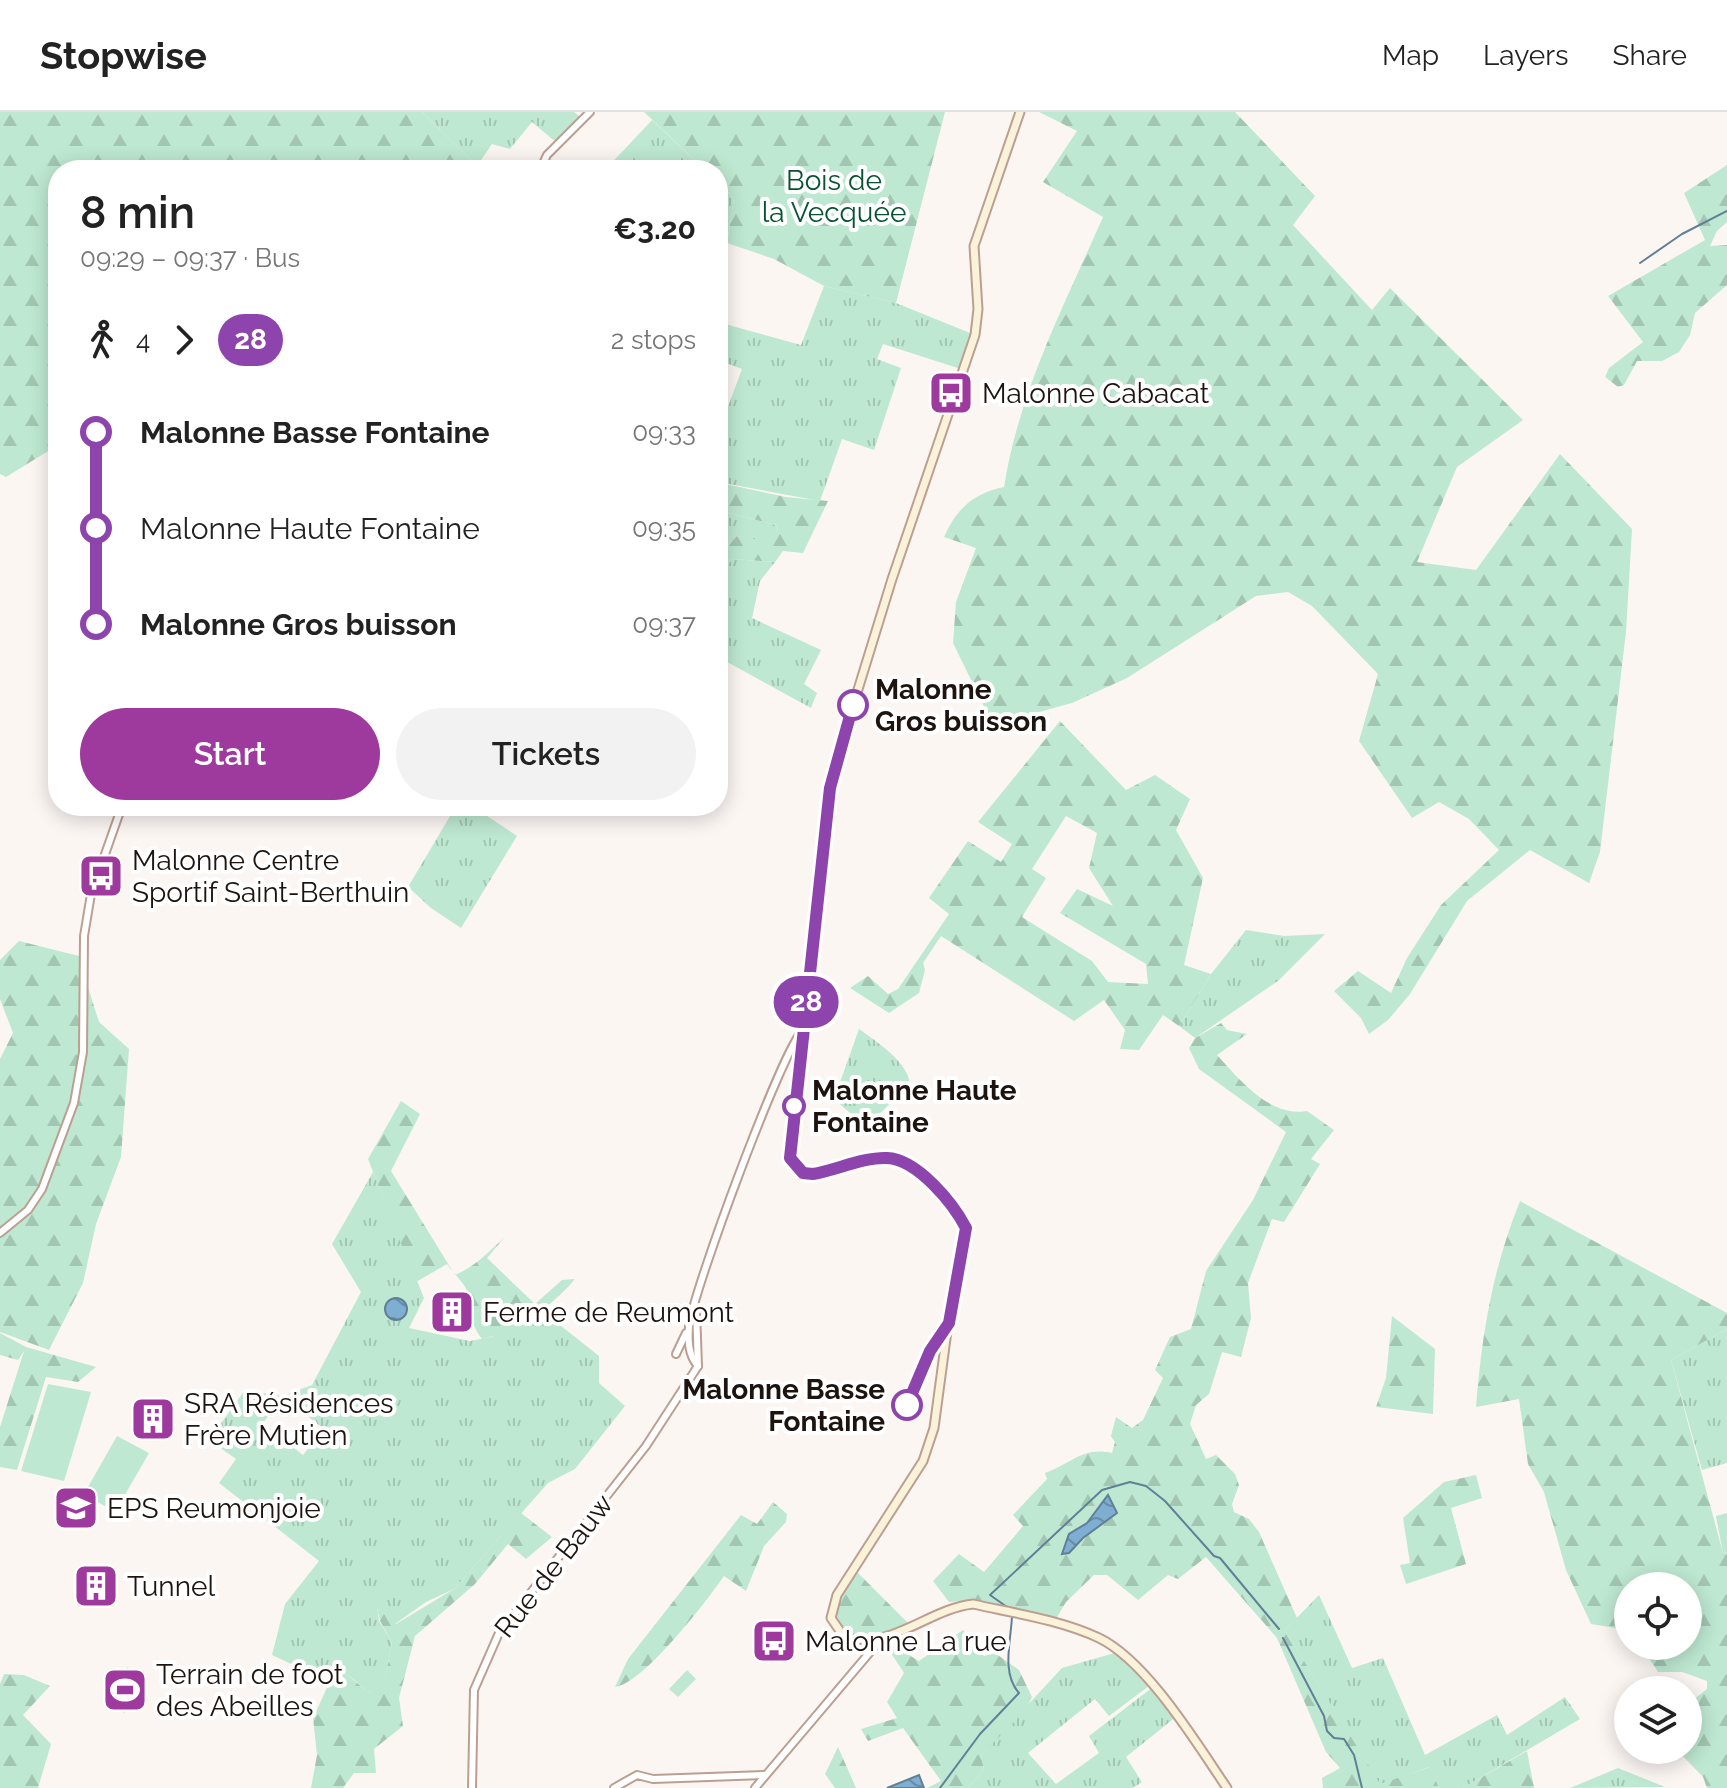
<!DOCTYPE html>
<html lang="en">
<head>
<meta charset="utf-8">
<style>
	body { margin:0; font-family:Raleway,sans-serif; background:#f2f2f2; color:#222; height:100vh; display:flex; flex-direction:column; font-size:30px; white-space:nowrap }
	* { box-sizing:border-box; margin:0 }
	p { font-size:26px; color:#767676 }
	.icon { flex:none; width:44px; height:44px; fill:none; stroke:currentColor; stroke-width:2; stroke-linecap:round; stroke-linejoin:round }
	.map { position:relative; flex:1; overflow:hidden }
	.drawer { position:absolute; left:48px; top:48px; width:680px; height:656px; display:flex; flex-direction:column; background:#fff; border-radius:32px; box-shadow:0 4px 20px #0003 }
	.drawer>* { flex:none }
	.badge { padding:0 16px; border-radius:26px; font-size:28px; line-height:52px }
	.controls { position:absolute; left:1614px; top:1460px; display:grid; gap:16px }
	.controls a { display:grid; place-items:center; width:88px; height:88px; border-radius:50%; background:#fff; box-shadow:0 4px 20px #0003; font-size:40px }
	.map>.badge { position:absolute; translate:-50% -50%; box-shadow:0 0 0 4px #fff }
	.legs { display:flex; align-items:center; gap:12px; height:88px; padding:0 32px; font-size:26px }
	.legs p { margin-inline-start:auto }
	.head { display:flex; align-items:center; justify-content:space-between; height:136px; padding:0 32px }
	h1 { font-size:44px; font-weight:600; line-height:60px }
	.cta { display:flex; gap:16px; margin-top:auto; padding:16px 32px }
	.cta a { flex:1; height:92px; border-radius:48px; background:#9e399d; color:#fff; font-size:32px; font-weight:600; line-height:92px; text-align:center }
	.cta a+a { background:#f2f2f2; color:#222 }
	ul { padding:0 32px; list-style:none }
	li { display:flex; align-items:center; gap:28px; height:96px; font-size:30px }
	li i { display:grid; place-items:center; width:12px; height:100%; margin:0 10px; background:currentColor }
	li i::after { content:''; width:20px; height:20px; margin:-10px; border:6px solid; border-radius:50%; background:#fff }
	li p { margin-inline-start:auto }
	li:first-child i { background:linear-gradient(#0000 50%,currentColor 0) }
	li:last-child i { background:linear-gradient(currentColor 50%,#0000 0) }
	header { display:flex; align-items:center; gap:48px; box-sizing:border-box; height:112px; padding:0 40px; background:#fff; border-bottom:2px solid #e0e0e0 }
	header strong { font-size:38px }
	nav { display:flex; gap:44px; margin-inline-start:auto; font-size:28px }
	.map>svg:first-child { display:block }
</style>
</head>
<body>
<header>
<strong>Stopwise</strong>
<nav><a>Map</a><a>Layers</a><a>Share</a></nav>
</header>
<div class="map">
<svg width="1727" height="1676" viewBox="0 0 1727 1676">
	<defs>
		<pattern id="grass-tufts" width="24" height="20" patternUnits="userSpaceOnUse" patternTransform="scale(2)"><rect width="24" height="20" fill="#bee8d1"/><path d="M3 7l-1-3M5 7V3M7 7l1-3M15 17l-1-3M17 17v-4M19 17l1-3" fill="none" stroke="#a3c6b2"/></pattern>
		<pattern id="forest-firs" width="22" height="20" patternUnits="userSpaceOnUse" patternTransform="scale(2)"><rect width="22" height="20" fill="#bee8d1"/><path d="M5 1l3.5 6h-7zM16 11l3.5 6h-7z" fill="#a3c6b2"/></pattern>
		<pattern id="water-waves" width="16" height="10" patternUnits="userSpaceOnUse" patternTransform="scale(2)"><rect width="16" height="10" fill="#7eaed1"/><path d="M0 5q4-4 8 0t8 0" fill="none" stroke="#678ca8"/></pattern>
	</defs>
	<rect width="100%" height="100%" fill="#fcf6f3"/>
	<g fill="url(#grass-tufts)" fill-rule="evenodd">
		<path d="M422 0H574L583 7 558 32 532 10 510 37 492 32 477 54Z"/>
		<path d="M652 8 705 58H605Z"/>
		<path d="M718 71 734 86 727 131 718 144Z"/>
		<path d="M824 174 896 191 975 223 964 258 883 232 877 247 901 256 874 338 842 327 820 389 718 370V293L726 300 742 257 718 248V216L721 211 801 233Z"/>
		<path d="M718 398 776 413 778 418 767 430 737 424 718 444Z"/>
		<path d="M732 447 775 450 760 469 752 506 821 538 804 572 817 581 811 596 718 545V466Z"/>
		<path d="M456 694H472L517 724 461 816 431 796 408 775Z"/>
		<path d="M1246 818 1284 824 1325 822 1278 869 1195 926 1179 914 1211 862Z"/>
		<path d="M859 917C876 929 908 950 910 972L866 1015 834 987Z"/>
		<path d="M373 1060 424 1186 409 1216 470 1229 491 1225 541 1198 599 1244V1271L625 1294 575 1357 548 1371 454 1477 426 1490 395 1512 377 1496 379 1509 392 1530 385 1569 369 1581C349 1564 334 1544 308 1560L272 1543 285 1492 319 1449 219 1371 236 1347 209 1328 245 1278 282 1284 312 1273 361 1180 332 1132ZM283 1285 324 1317 303 1343 263 1311Z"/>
		<path d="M1727 1217V1351L1702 1358 1671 1248Z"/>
		<path d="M1727 1401V1440L1723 1441 1716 1404Z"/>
		<path d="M1319 1483 1352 1556 1383 1546 1425 1643 1497 1603 1507 1623 1565 1585 1580 1607 1463 1676H1439L1429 1655 1380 1673 1285 1518Z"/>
		<path d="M1118 1540 1149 1574 1109 1604 1095 1587 1028 1641 1056 1672 1099 1641 1089 1624 1153 1575 1177 1604 1126 1645 1142 1670 1133 1676H968L984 1658 981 1643 1062 1556Z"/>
		<path d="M1618 1656 1665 1675 1570 1676Z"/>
	</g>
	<g fill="url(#forest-firs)" fill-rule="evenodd">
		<path d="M0 0H422L477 54 474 58H58V333L6 365 0 362Z"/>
		<path d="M644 0H945L896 191 824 174 774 147 727 131 734 86 718 71V58H705Z"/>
		<path d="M1039 0H1235L1315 84 1293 113 1372 198 1390 176 1523 308 1457 355 1417 450 1476 458 1560 342 1632 417 1626 520 1600 740 1589 771 1530 738 1467 789 1410 882 1388 908 1369 922 1361 906 1334 879 1358 859 1391 881 1407 846 1441 793 1499 738 1469 707 1439 690 1412 706 1359 629 1378 562 1312 494 1288 480 1256 484 1127 566 1072 591 993 613 953 531 956 490 976 436 944 425C957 396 974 381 1004 375 1019 279 1064 194 1103 105L1043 70 1077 19Z"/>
		<path d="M1727 53V110L1717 119 1710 134 1727 133V173L1695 201 1690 223 1679 240 1662 249H1637L1624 273 1618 275 1605 265 1609 256 1643 230 1608 184 1705 128 1684 81Z"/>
		<path d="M720 371 786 385 828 389 803 441 783 439 775 450 732 447 718 466V444L737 424 767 429 778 418 776 413 718 398Z"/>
		<path d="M1060 609 1126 678 1155 663 1190 687 1176 718 1203 766 1184 853 1211 862 1179 914 1163 903 1139 938 1120 937 1125 918 1104 888 1074 909 941 824 923 851 925 858 919 881 889 901 850 876 868 864 888 882 898 877 949 802 929 786 968 729 1001 750 1012 732 978 710ZM1066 704 1097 721 1089 756 1113 794 1077 777 1060 801 1146 852 1148 872 1108 870 1092 849 1022 805 1046 766 1032 757Z"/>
		<path d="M19 829 83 845 86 869 99 910 129 937 121 1045 96 1112 83 1171 49 1238 0 1220V947L13 921 0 887V848Z"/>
		<path d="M1221 911 1227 918 1247 922 1217 943C1240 968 1269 1005 1307 999L1334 1018 1311 1047 1320 1052 1284 1110 1272 1107 1248 1171 1251 1206 1241 1245 1222 1240 1209 1282 1196 1293 1190 1312 1206 1347 1216 1343 1235 1362 1239 1373 1232 1392 1234 1400 1249 1407 1259 1420 1297 1506 1285 1518 1380 1672 1430 1655 1439 1676H1323L1322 1666 1340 1656 1326 1640 1277 1526 1206 1445 1178 1467 1168 1463 1138 1488 1107 1463H1094L1066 1490 1053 1512 976 1488 949 1490 933 1469 959 1442 984 1460 1023 1414 1013 1403 1047 1367 1045 1361C1070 1352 1084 1334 1112 1341L1115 1330 1111 1324 1116 1305 1132 1316 1143 1308 1163 1266 1155 1258 1170 1225 1191 1217 1206 1159 1253 1088 1286 1020 1199 957 1189 936 1195 926Z"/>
		<path d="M401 989 420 1002 391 1059 455 1163C476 1154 487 1141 504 1126L487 1146 535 1192 562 1168 575 1167C553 1194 515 1220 482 1227 465 1205 478 1202 470 1184 466 1173 454 1162 447 1152L416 1170 368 1047Z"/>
		<path d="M1520 1089 1727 1201V1217L1671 1248 1723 1441 1727 1440V1676H1707L1703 1665 1677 1638H1688V1592L1707 1577V1569L1682 1560H1658L1641 1534H1688V1474H1628V1518L1591 1512 1566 1458 1544 1380 1528 1352 1519 1287 1476 1295C1482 1221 1492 1159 1520 1089Z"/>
		<path d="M1392 1204 1435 1237 1433 1302 1376 1295 1386 1266Z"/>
		<path d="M0 1221 26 1235 96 1255 78 1270 46 1265 17 1358 0 1355V1315L24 1239 18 1248 0 1243Z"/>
		<path d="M1476 1363 1482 1386 1451 1396 1466 1452 1406 1472 1400 1453 1410 1451 1403 1406 1444 1370Z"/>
		<path d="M773 1390 787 1402 786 1410 764 1434 746 1479 724 1464C706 1490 643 1572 615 1575L628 1547 741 1403 757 1412Z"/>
		<path d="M521 1401 552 1425 526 1447 508 1432 475 1472 415 1524 399 1586 403 1614 374 1637 376 1661H354L343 1676H311L317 1643 313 1606 337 1554 369 1581 385 1568 392 1530 380 1509 377 1496 396 1512 454 1477Z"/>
		<path d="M856 1459 909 1512C882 1522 858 1532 835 1511L834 1496Z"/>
		<path d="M963 1518 984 1544 995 1541 1019 1558 1032 1585 1026 1598 981 1643 984 1658 968 1676H927L941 1669 903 1616 868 1629 861 1617 897 1606 887 1590 904 1561 889 1538 894 1534 919 1549Z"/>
		<path d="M4 1562 24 1563 50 1574 23 1603 51 1632 38 1676H0V1572Z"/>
		<path d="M838 1635 856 1676H835L825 1662Z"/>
		<path d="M1527 1639 1534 1676H1463Z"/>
	</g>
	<g fill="#bee8d1">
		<path d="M48 1272 91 1280 64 1369 21 1359Z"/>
		<path d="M117 1324 149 1341 115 1400 84 1382Z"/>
		<path d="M127 1555 147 1568 124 1601 104 1588Z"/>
		<path d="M687 1558 696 1567 678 1585 669 1577Z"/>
	</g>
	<g fill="url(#water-waves)" stroke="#618097" stroke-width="2">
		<circle cx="396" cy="1197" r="11"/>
		<path d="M1108 1383 1117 1401 1083 1426 1069 1441 1062 1442 1069 1422 1087 1411Z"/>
		<path d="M919 1663 924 1676H887Z"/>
	</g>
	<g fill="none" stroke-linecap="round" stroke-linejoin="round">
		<g stroke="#618097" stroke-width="2">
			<path d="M1640 151 1682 122 1727 99"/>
			<path d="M1007 1495 990 1483 1102 1378 1130 1370 1146 1374 1165 1389 1214 1444 1220 1446 1279 1517"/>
			<path d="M1283 1526 1324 1604 1327 1619 1334 1626 1344 1627 1354 1643 1362 1676"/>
			<path d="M940 1676 980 1622 1019 1581C1001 1561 1011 1529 1012 1504"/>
		</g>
		<g stroke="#bb9f92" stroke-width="10">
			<g id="tertiary">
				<path d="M540 58 547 43 590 0"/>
				<path d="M0 1121 28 1098 42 1077 74 991 83 940 84 824 91 782 122 694"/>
				<path d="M696 1198 698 1254"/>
				<path d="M676 1242 686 1221"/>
				<path d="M698 1254C688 1243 688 1228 689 1214 693 1179 783 936 803 918"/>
				<path d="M472 1676 474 1578 499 1521 646 1334 698 1254"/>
				<path d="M614 1676 637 1663 653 1667 765 1663"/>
				<path d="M755 1676 882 1526"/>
			</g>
		</g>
		<g stroke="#bb9f92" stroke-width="11">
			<path id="secondary" d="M1020 0 974 134 978 197 975 223 892 467 836 649 790 1046 795 1056C826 1077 866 1036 900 1049 913 1054 924 1066 934 1076 946 1089 957 1100 966 1116L954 1167 934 1316 923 1349 837 1483 831 1506 844 1525C891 1539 928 1497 973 1492 1013 1501 1061 1508 1099 1526 1147 1549 1197 1632 1227 1676"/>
		</g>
		<use href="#tertiary" stroke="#fff" stroke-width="6"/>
		<use href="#secondary" stroke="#fbf2da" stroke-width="7"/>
	</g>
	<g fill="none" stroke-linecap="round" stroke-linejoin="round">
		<g stroke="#fff" stroke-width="18">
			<path id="line-1" d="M853 593 830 676 790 1046 803 1061 813 1062C836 1058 864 1045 887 1046 917 1047 953 1091 966 1116L949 1211 930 1239 907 1293"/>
		</g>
		<use href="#line-1" stroke="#8e44ad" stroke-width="12"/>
	</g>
	<defs>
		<g id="bus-square" transform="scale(2.3)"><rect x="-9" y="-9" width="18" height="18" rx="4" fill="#9e399d" stroke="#fff"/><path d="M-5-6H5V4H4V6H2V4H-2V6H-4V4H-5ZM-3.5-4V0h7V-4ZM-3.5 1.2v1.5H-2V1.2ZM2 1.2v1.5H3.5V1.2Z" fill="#fff"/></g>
		<g id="building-square" transform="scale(2.3)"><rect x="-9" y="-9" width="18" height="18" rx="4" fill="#9e399d" stroke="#fff"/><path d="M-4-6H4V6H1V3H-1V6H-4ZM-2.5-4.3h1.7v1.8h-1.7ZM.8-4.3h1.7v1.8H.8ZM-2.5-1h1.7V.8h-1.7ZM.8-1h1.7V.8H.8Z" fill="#fff"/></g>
		<g id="school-square" transform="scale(2.3)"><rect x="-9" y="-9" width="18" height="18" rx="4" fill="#9e399d" stroke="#fff"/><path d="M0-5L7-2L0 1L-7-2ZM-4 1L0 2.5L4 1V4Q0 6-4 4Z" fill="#fff"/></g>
		<g id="stadium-square" transform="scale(2.3)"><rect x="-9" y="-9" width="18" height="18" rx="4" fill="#9e399d" stroke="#fff"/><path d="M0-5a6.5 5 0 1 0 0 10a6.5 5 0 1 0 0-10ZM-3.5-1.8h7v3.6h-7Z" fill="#fff"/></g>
	</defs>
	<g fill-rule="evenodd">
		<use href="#bus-square" x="951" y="281"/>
		<use href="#bus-square" x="101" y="764"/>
		<use href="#building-square" x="452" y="1200"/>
		<use href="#building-square" x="153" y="1307"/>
		<use href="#school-square" x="76" y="1396"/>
		<use href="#building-square" x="96" y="1474"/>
		<use href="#bus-square" x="774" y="1529"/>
		<use href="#stadium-square" x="125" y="1578"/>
	</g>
	<g fill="#fff" stroke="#8e44ad" stroke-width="4">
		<circle cx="853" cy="593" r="14"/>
		<circle cx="794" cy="994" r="10"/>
		<circle cx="907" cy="1293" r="14"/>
	</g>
	<g text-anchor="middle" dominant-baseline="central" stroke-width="8" stroke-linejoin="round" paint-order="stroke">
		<g font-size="28" fill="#085135" stroke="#fff">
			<text x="834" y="68">Bois de<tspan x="834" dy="32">la Vecquée</tspan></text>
		</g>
		<g font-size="28" fill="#1e140f" stroke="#fff" text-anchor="start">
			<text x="982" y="281">Malonne Cabacat</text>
			<text x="132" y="748">Malonne Centre<tspan x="132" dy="32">Sportif Saint-Berthuin</tspan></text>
			<text x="483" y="1200">Ferme de Reumont</text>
			<text x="184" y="1291">SRA Résidences<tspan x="184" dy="32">Frère Mutien</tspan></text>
			<text x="107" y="1396">EPS Reumonjoie</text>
			<text x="127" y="1474">Tunnel</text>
			<text x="805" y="1529">Malonne La rue</text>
			<text x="156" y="1562">Terrain de foot<tspan x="156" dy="32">des Abeilles</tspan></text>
		</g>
		<g font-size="28" font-weight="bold" fill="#1e140f" stroke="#fff" text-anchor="start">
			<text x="875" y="577">Malonne<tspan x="875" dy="32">Gros buisson</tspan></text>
			<text x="812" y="978">Malonne Haute<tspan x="812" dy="32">Fontaine</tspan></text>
			<text x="885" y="1277" text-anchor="end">Malonne Basse<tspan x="885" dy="32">Fontaine</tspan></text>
		</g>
		<g font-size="28" fill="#1e140f" stroke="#fff">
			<text transform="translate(554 1454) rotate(-52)">Rue de Bauw</text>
		</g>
	</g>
</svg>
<div class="controls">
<a><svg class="icon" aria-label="locate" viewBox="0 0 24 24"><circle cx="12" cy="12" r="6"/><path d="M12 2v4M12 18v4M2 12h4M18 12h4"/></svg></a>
<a><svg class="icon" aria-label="layers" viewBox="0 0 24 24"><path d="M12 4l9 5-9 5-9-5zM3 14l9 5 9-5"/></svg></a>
</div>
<b class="badge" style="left:806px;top:890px;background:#8e44ad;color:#fff">28</b>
<section class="drawer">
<div class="head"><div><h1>8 min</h1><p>09:29 – 09:37 · Bus</p></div><b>€3.20</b></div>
<div class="legs"><svg class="icon" aria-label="walk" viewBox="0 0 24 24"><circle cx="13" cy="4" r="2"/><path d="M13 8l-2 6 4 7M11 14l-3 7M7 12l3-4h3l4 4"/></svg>4<svg class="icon" aria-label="forward" viewBox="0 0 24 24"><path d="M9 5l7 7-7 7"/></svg><b class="badge" style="background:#8e44ad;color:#fff">28</b><p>2 stops</p></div>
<ul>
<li><i style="color:#8e44ad"></i><b>Malonne Basse Fontaine</b><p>09:33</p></li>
<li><i style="color:#8e44ad"></i><span>Malonne Haute Fontaine</span><p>09:35</p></li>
<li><i style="color:#8e44ad"></i><b>Malonne Gros buisson</b><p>09:37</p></li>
</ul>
<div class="cta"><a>Start</a><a>Tickets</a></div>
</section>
</div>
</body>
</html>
